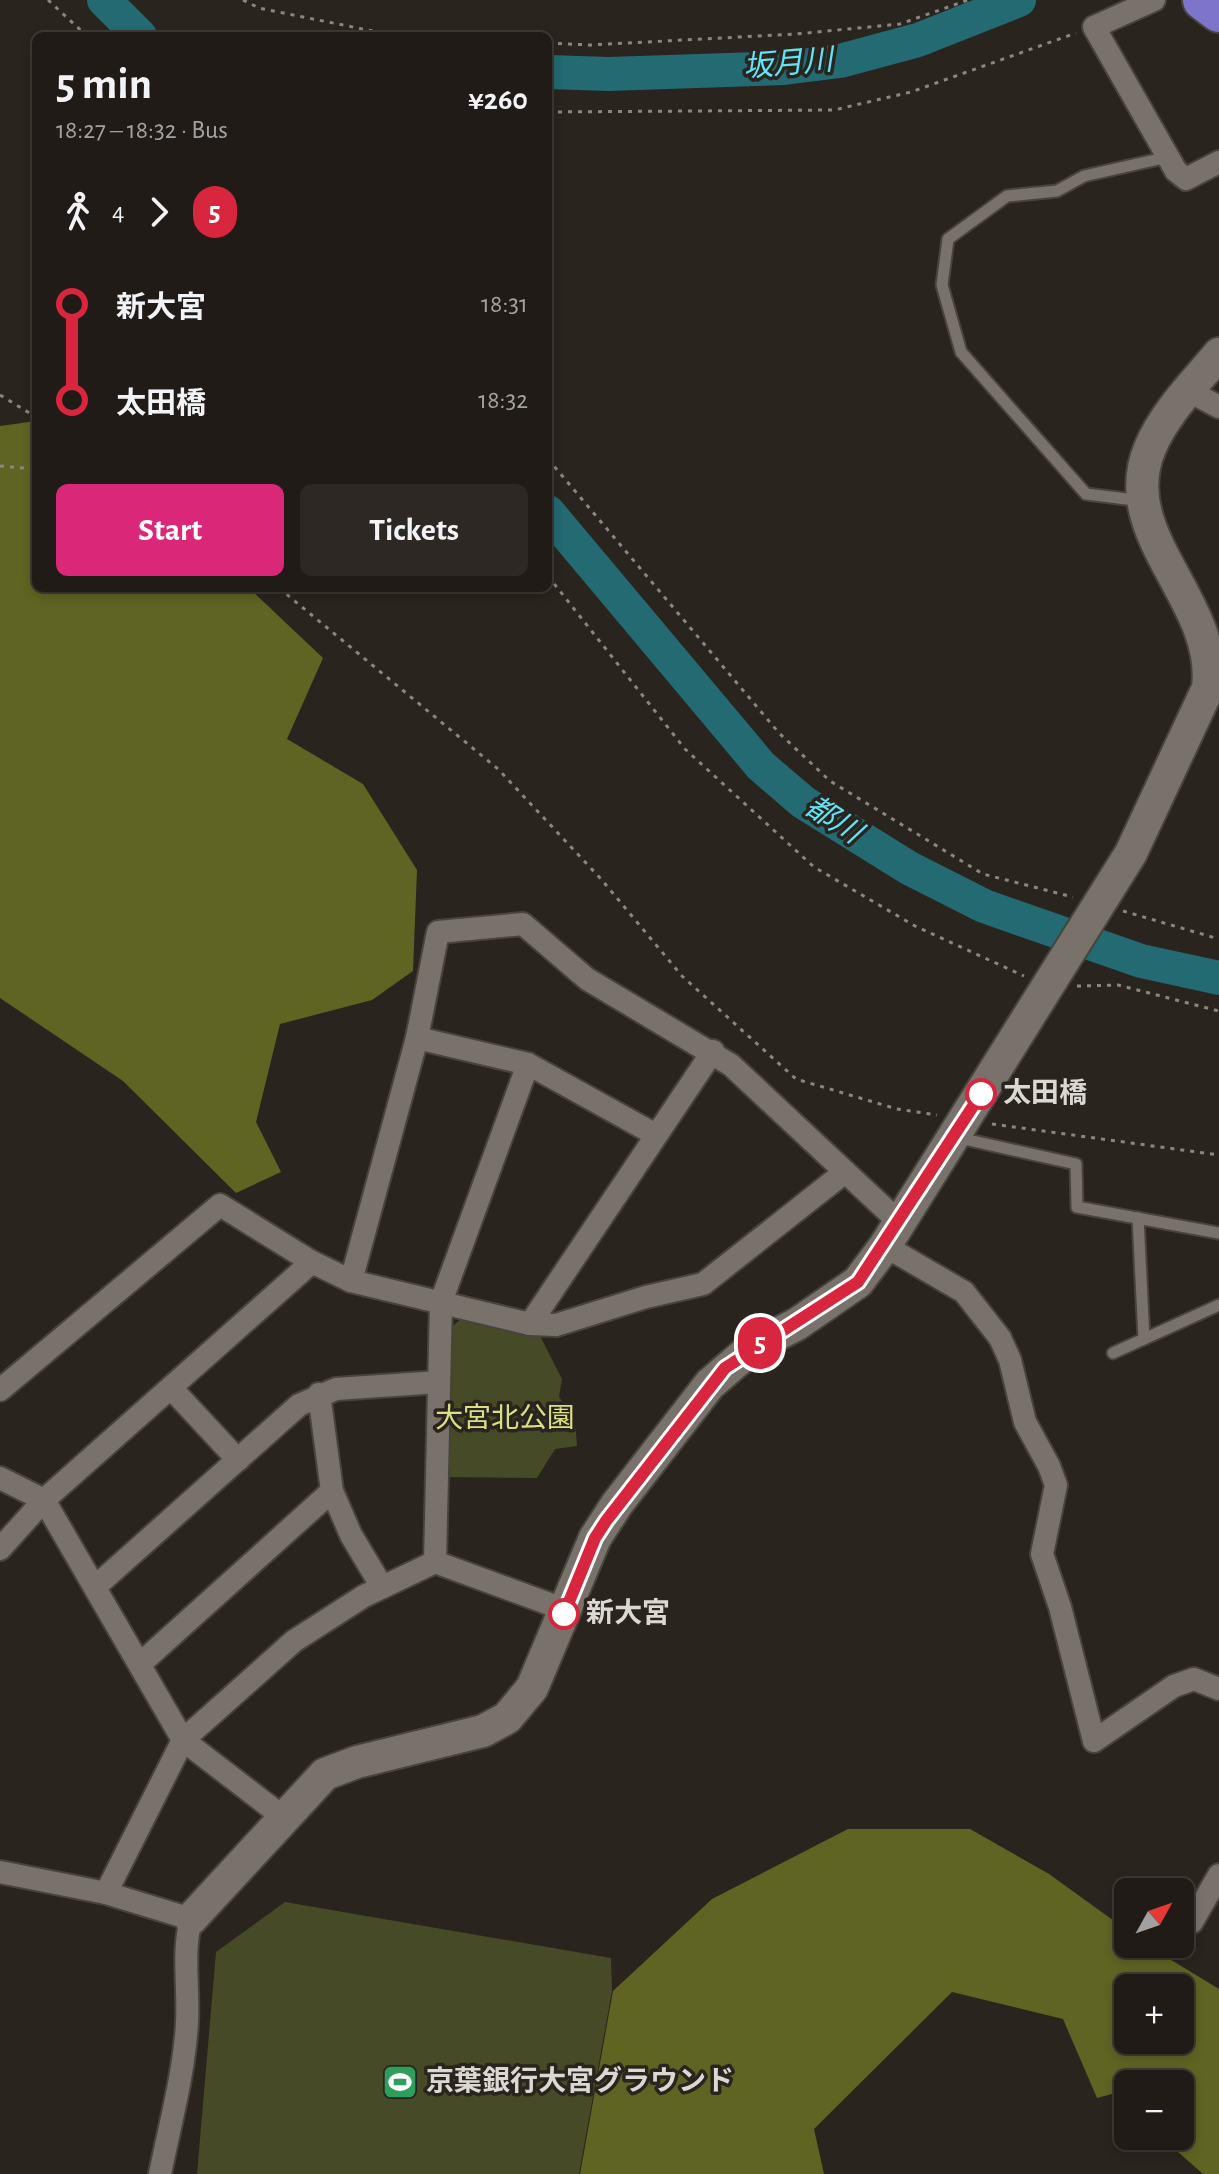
<!DOCTYPE html>
<html lang="en">
<head>
<meta charset="utf-8">
<style>
	body { margin:0; font-family:"Alegreya Sans","Noto Sans JP",sans-serif; background:#2d2823; color:#f1f3f6; height:100vh; display:flex; flex-direction:column; font-size:30px; white-space:nowrap }
	* { box-sizing:border-box; margin:0 }
	p { font-size:26px; color:#a2a1a1 }
	.icon { flex:none; width:44px; height:44px; fill:none; stroke:currentColor; stroke-width:2; stroke-linecap:round; stroke-linejoin:round }
	.map { position:relative; flex:1; overflow:hidden }
	.side { position:absolute; left:32px; top:32px; width:520px; height:560px; display:flex; flex-direction:column; background:#201b16; border-radius:12px; box-shadow:0 4px 12px #0003,0 0 0 2px #3d3935 }
	.side>* { flex:none }
	.badge { padding:0 16px; border-radius:26px; font-size:28px; line-height:52px }
	.needle { width:52px; rotate:50deg }
	.controls { position:absolute; left:1114px; top:1878px; display:grid; gap:16px }
	.controls a { display:grid; place-items:center; width:80px; height:80px; border-radius:12px; background:#201b16; box-shadow:0 4px 12px #0003,0 0 0 2px #3d3935; font-size:40px }
	.map>.badge { position:absolute; translate:-50% -50%; box-shadow:0 0 0 4px #fff }
	.legs { display:flex; align-items:center; gap:12px; height:88px; padding:0 24px; font-size:26px }
	.legs p { margin-inline-start:auto }
	.summary { display:flex; align-items:center; justify-content:space-between; height:136px; padding:0 24px }
	h1 { font-size:44px; font-weight:700; line-height:60px }
	.cta { display:flex; gap:16px; margin-top:auto; padding:16px 24px }
	.cta a { flex:1; height:92px; border-radius:12px; background:#db2777; color:#fff; font-size:32px; font-weight:700; line-height:92px; text-align:center }
	.cta a+a { background:#2d2823; color:#f1f3f6 }
	ul { padding:0 24px; list-style:none }
	li { display:flex; align-items:center; gap:28px; height:96px; font-size:30px }
	li i { display:grid; place-items:center; width:12px; height:100%; margin:0 10px; background:currentColor }
	li i::after { content:''; width:20px; height:20px; margin:-10px; border:6px solid; border-radius:50%; background:#201b16 }
	li p { margin-inline-start:auto }
	li:first-child i { background:linear-gradient(#0000 50%,currentColor 0) }
	li:last-child i { background:linear-gradient(currentColor 50%,#0000 0) }
	.map>svg:first-child { display:block }
</style>
</head>
<body>
<div class="map">
<svg width="1219" height="2174" viewBox="0 0 1219 2174">
	<rect width="100%" height="100%" fill="#2a241e"/>
	<g fill="#474a26">
		<path d="M461 1319 539 1334 562 1379 559 1397 575 1420 577 1446 555 1449 537 1478 445 1477 447 1331Z"/>
		<path d="M285 1902 611 1958 612 1991 579 2174H197L216 1952Z"/>
	</g>
	<g fill="#5f6423" fill-rule="evenodd">
		<path d="M36 421V588H249L323 658 287 739 363 784 417 870 413 971 372 1000 280 1024 256 1122 281 1172 236 1193 123 1081 0 998V426Z"/>
		<path d="M848 1829H970L1049 1874 1128 1931V1944H1145L1219 1989V2174H1203L1160 2136H1180V2084H1128V2108L1112 2094 1097 2098 1063 2019 952 1992 814 2129 824 2174H580L613 1991 712 1899ZM1128 1988H1180V2040H1128Z"/>
	</g>
	<g fill="none" stroke-linecap="round" stroke-linejoin="round">
		<g stroke="#236a73" stroke-width="34">
			<path d="M104 0 140 36"/>
			<path d="M548 72 609 74 784 68 840 61 918 40 1019 0"/>
			<path d="M548 512 761 766 803 802 909 868 984 906 1141 961 1219 978"/>
		</g>
		<g stroke="#47433d" stroke-width="15">
			<g id="lane">
				<path d="M1143 501 1086 494 961 352 942 285 948 239 1007 196 1057 191 1084 176 1168 157"/>
				<path d="M955 1137 1076 1164 1077 1207 1219 1233"/>
				<path d="M1138 1218 1144 1339"/>
				<path d="M1113 1353 1219 1305"/>
			</g>
		</g>
		<g stroke="#47433d" stroke-width="26">
			<g id="street">
				<path d="M1154 0 1094 27 1176 171 1186 179 1219 162"/>
				<path d="M1189 391 1219 407"/>
				<path d="M417 1038 528 1064 656 1135"/>
				<path d="M885 1246 964 1292 1000 1338 1010 1360 1025 1422 1049 1466 1056 1485 1042 1554 1060 1607 1094 1741 1174 1686 1194 1679 1219 1689"/>
				<path d="M351 1281 417 1038 438 932 523 924 587 979 731 1065 899 1222"/>
				<path d="M530 1324 556 1325 646 1297 703 1284 845 1172"/>
				<path d="M171 1388 238 1460"/>
				<path d="M0 1390 220 1205 312 1262 351 1281 530 1324 713 1051"/>
				<path d="M319 1394 332 1491 351 1535 382 1587"/>
				<path d="M0 1478 44 1500 183 1740 283 1817"/>
				<path d="M0 1549 44 1500 312 1262"/>
				<path d="M435 1562 441 1302 528 1064"/>
				<path d="M95 1587 299 1405 336 1389 439 1382"/>
				<path d="M140 1664 332 1491"/>
				<path d="M0 1872 106 1893 191 1919C182 1953 189 1987 187 2023 184 2074 170 2124 160 2174"/>
				<path d="M106 1893 183 1740 294 1641 364 1596 435 1562 566 1610"/>
				<path d="M1192 1922 1219 1875"/>
			</g>
		</g>
		<g stroke="#47433d" stroke-width="36">
			<path id="secondary" d="M191 1919 325 1774 357 1762 483 1731 507 1718 532 1688 595 1538 617 1504 710 1384 753 1347 797 1324 858 1282 885 1246 1131 853 1208 688C1219 600 1113 535 1150 448 1165 412 1195 383 1219 354"/>
		</g>
		<g stroke="#47433d" stroke-width="44">
			<path id="highway" d="M1203 0 1219 12"/>
		</g>
		<g stroke="#8a8681" stroke-width="3" stroke-dasharray="4 6" stroke-linecap="butt">
			<path d="M48 0 87 36"/>
			<path d="M243 0 259 8 397 36"/>
			<path d="M548 43 590 45 796 34 900 24 968 0"/>
			<path d="M548 112 834 110 911 92 1076 33"/>
			<path d="M0 395 36 417"/>
			<path d="M548 459 779 733 830 781 983 874 1073 897"/>
			<path d="M0 466 36 469"/>
			<path d="M548 576 685 749 814 867 915 926 1024 976"/>
			<path d="M279 588 498 769 601 879 682 976 796 1079 897 1109 937 1115"/>
			<path d="M1123 911 1219 939"/>
			<path d="M1077 986 1118 985 1219 1011"/>
			<path d="M992 1124 1219 1155"/>
		</g>
		<use href="#lane" stroke="#79726b" stroke-width="11"/>
		<use href="#street" stroke="#79726b" stroke-width="22"/>
		<use href="#secondary" stroke="#79726b" stroke-width="32"/>
		<use href="#highway" stroke="#7e75cb" stroke-width="40"/>
	</g>
	<g fill="none" stroke-linecap="round" stroke-linejoin="round">
		<g stroke="#fff" stroke-width="18">
			<path id="line-1" d="M564 1614 595 1538 606 1521 725 1368 858 1282 981 1094"/>
		</g>
		<use href="#line-1" stroke="#d7263d" stroke-width="12"/>
	</g>
	<defs>
		<g id="stadium-square" transform="scale(1.8)"><rect x="-9" y="-9" width="18" height="18" rx="4" fill="#2e9e5b" stroke="#2a241e"/><path d="M0-5a6.5 5 0 1 0 0 10a6.5 5 0 1 0 0-10ZM-3.5-1.8h7v3.6h-7Z" fill="#fff"/></g>
	</defs>
	<g fill-rule="evenodd">
		<use href="#stadium-square" x="400" y="2082"/>
	</g>
	<g fill="#fff" stroke="#d7263d" stroke-width="4">
		<circle cx="981" cy="1094" r="14"/>
		<circle cx="564" cy="1614" r="14"/>
	</g>
	<g text-anchor="middle" dominant-baseline="central" stroke-width="7" stroke-linejoin="round" paint-order="stroke">
		<g font-size="28" font-weight="bold" fill="#dbd8d3" stroke="#2a241e" text-anchor="start">
			<text x="1003" y="1094">太田橋</text>
			<text x="586" y="1614">新大宮</text>
		</g>
		<g font-size="28" fill="#d8e083" stroke="#2a241e">
			<text x="505" y="1419">大宮北公園</text>
		</g>
		<g font-size="28" font-weight="bold" fill="#dbd8d3" stroke="#2a241e" text-anchor="start">
			<text x="426" y="2082">京葉銀行大宮グラウンド</text>
		</g>
		<g font-size="30" font-style="italic" fill="#60e4f6" stroke="#2a241e">
			<text transform="translate(788 64) rotate(-5)">坂月川</text>
			<text transform="translate(833 820) rotate(33)">都川</text>
		</g>
	</g>
</svg>
<div class="controls">
<a><svg class="needle" viewBox="-14 -14 28 28"><path d="M0-13l5 13h-10z" fill="#e53935"/><path d="M0 13l5-13h-10z" fill="#a2a1a1"/></svg></a>
<a>+</a>
<a>−</a>
</div>
<b class="badge" style="left:760px;top:1343px;background:#d7263d;color:#fff">5</b>
<section class="side">
<div class="summary"><div><h1>5 min</h1><p>18:27 – 18:32 · Bus</p></div><b>¥260</b></div>
<div class="legs"><svg class="icon" aria-label="walk" viewBox="0 0 24 24"><circle cx="13" cy="4" r="2"/><path d="M13 8l-2 6 4 7M11 14l-3 7M7 12l3-4h3l4 4"/></svg>4<svg class="icon" aria-label="forward" viewBox="0 0 24 24"><path d="M9 5l7 7-7 7"/></svg><b class="badge" style="background:#d7263d;color:#fff">5</b></div>
<ul>
<li><i style="color:#d7263d"></i><b>新大宮</b><p>18:31</p></li>
<li><i style="color:#d7263d"></i><b>太田橋</b><p>18:32</p></li>
</ul>
<div class="cta"><a>Start</a><a>Tickets</a></div>
</section>
</div>
</body>
</html>
